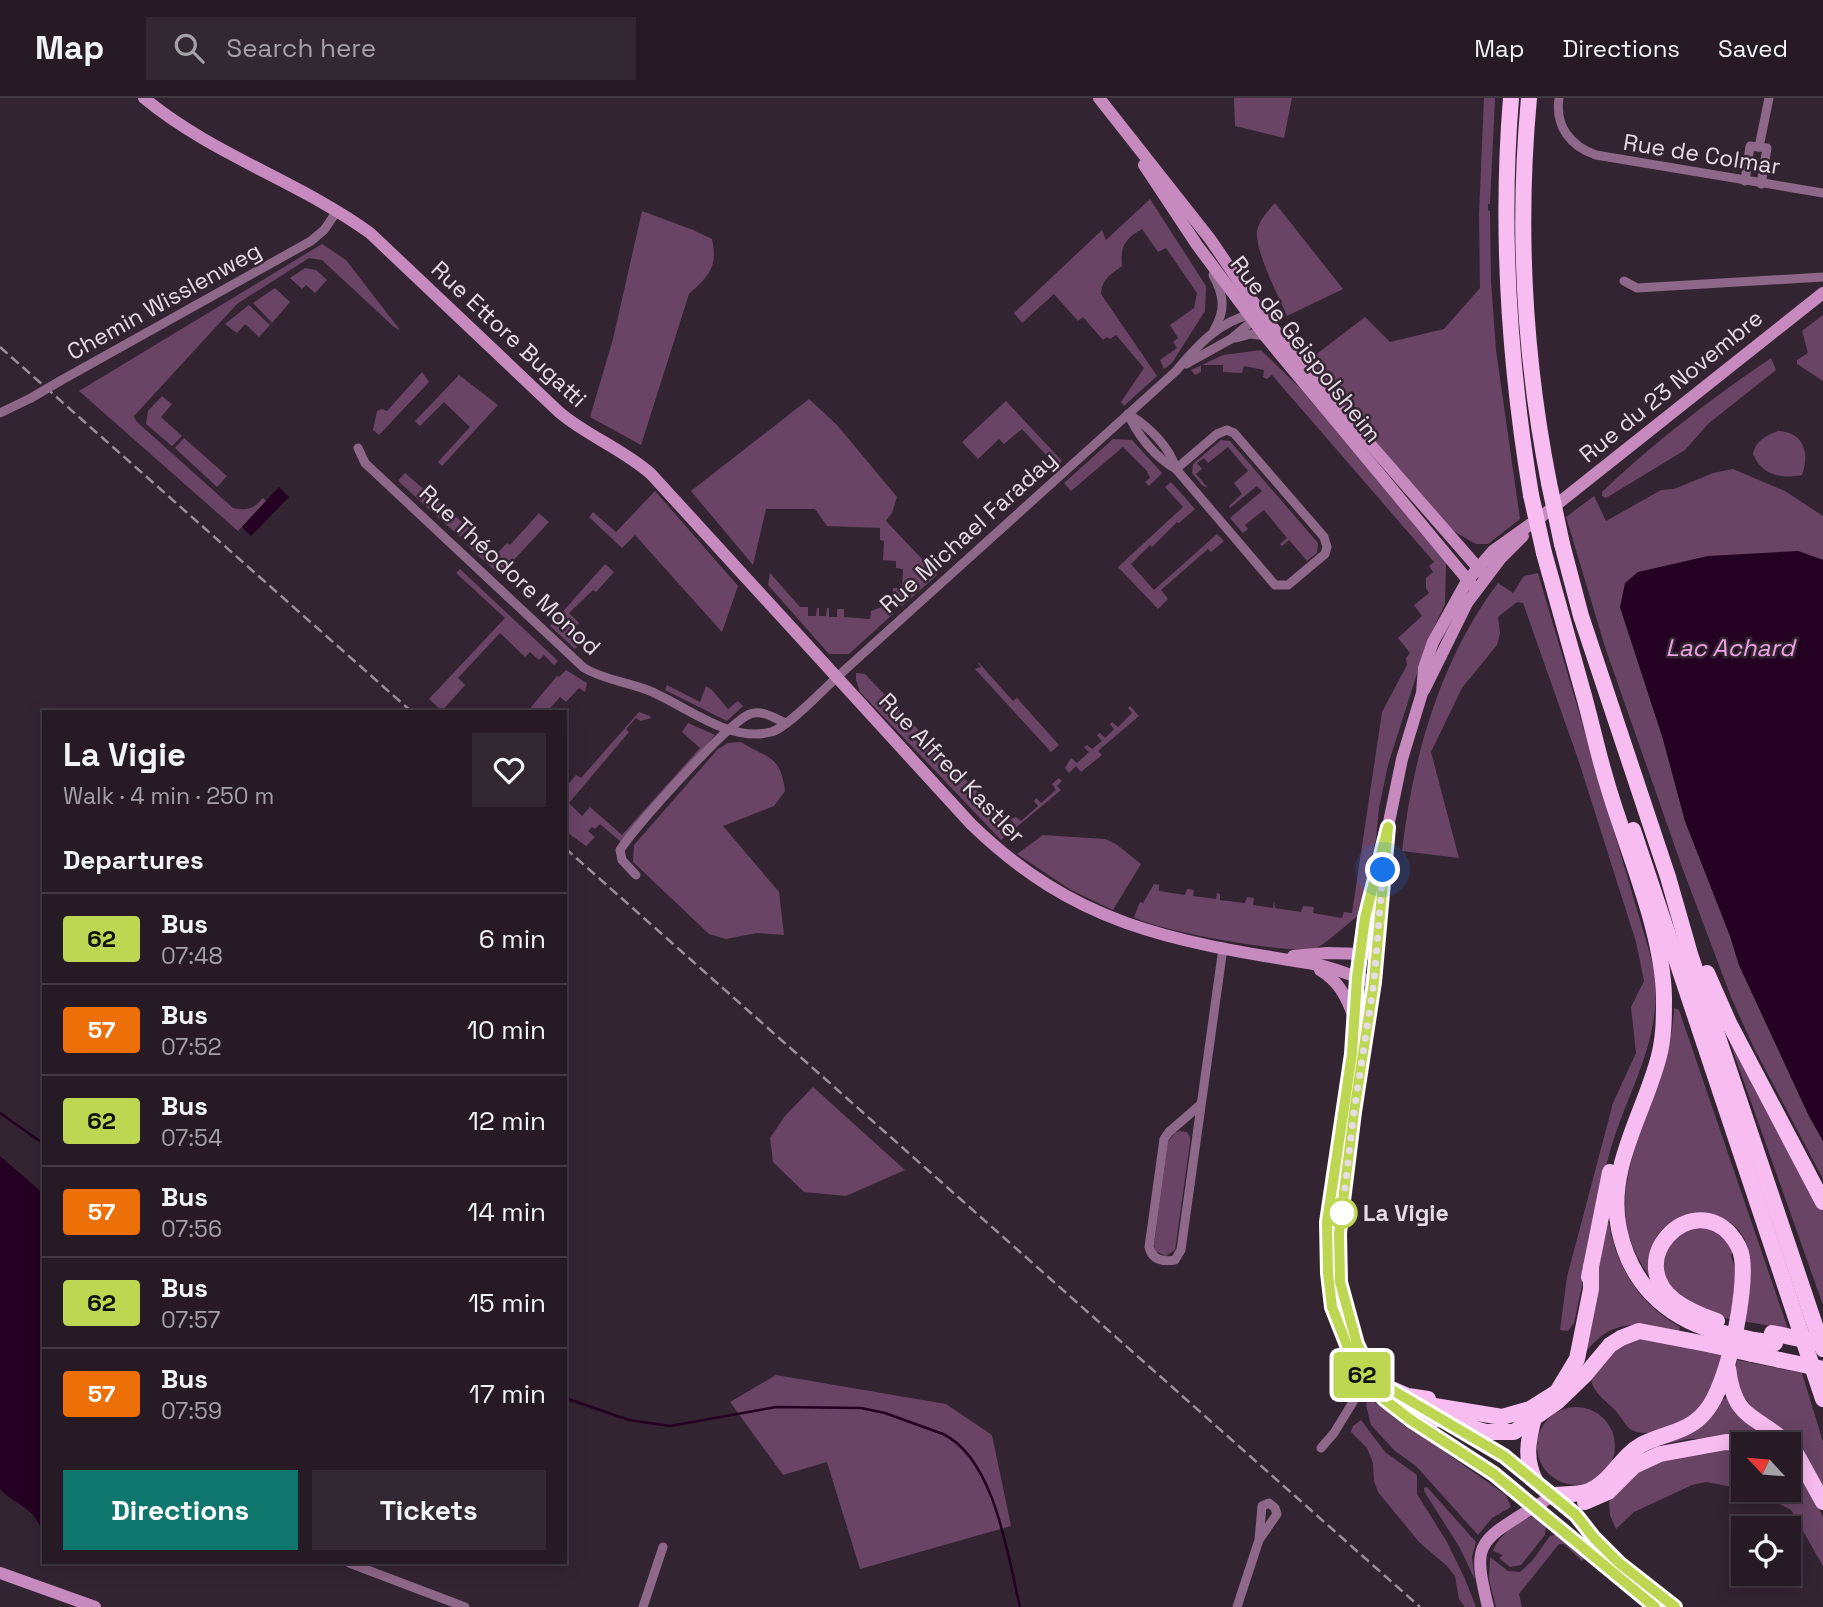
<!DOCTYPE html>
<html lang="en">
<head>
<meta charset="utf-8">
<style>
	body { margin:0; font-family:"Space Grotesk",sans-serif; background:#322832; color:#f1f3f6; height:100vh; display:flex; flex-direction:column; font-size:26px; white-space:nowrap }
	* { box-sizing:border-box; margin:0 }
	p { font-size:23px; color:#a4a1a7 }
	.icon { flex:none; width:38px; height:38px; fill:none; stroke:currentColor; stroke-width:2; stroke-linecap:round; stroke-linejoin:round }
	.map { position:relative; flex:1; overflow:hidden }
	.details { position:absolute; left:42px; top:612px; width:525px; height:854px; display:flex; flex-direction:column; background:#261b25; border-radius:0px; box-shadow:0 4px 18px #0003,0 0 0 2px #423942 }
	.details>* { flex:none }
	.badge { padding:0 14px; border-radius:5px; font-size:24px; line-height:46px }
	.needle { width:46px; rotate:296deg }
	.fabs { position:absolute; left:1731px; top:1334px; display:grid; gap:14px }
	.fabs a { display:grid; place-items:center; width:70px; height:70px; border-radius:0px; background:#261b25; box-shadow:0 4px 18px #0003,0 0 0 2px #423942; font-size:35px }
	.you { position:absolute; width:35px; height:35px; margin:-18px; border:5px solid #fff; border-radius:50%; background:#1a73e8; box-shadow:0 0 0 10px #1a73e833 }
	.map>.badge { position:absolute; translate:-50% -50%; box-shadow:0 0 0 4px #fff }
	h2 { padding:0 21px; font-size:26px; line-height:63px }
	.round { display:grid; place-items:center; flex:none; width:74px; height:74px; border-radius:0px; background:#322832 }
	.summary { display:flex; align-items:center; justify-content:space-between; height:119px; padding:0 21px }
	h1 { font-size:33px; font-weight:700; line-height:52px }
	.cta { display:flex; gap:14px; margin-top:auto; padding:14px 21px }
	.cta a { flex:1; height:80px; border-radius:0px; background:#0f766e; color:#fff; font-size:28px; font-weight:700; line-height:80px; text-align:center }
	.cta a+a { background:#322832; color:#f1f3f6 }
	ul { padding:0; list-style:none }
	li { display:flex; align-items:center; gap:21px; height:91px; padding:0 21px; border-top:2px solid #423942 }
	li div { flex:1 }
	li b { display:block; font-size:26px }
	li em { font-style:normal }
	li .badge { min-width:77px; font-weight:700; text-align:center }
	header { display:flex; align-items:center; gap:42px; box-sizing:border-box; height:98px; padding:0 35px; background:#261b25; border-bottom:2px solid #423942 }
	header strong { font-size:33px }
	nav { display:flex; gap:38px; margin-inline-start:auto; font-size:24px }
	.search { width:490px; height:63px; background:#322832; display:flex; align-items:center; gap:18px; box-sizing:border-box; padding:0 24px; border-radius:0px; color:#a4a1a7; font-size:26px }
	.map>svg:first-child { display:block }
</style>
</head>
<body>
<header>
<strong>Map</strong>
<div class="search"><svg class="icon" aria-label="search" viewBox="0 0 24 24"><circle cx="10" cy="10" r="6"/><path d="M15 15l6 6"/></svg>Search here</div>
<nav><a>Map</a><a>Directions</a><a>Saved</a></nav>
</header>
<div class="map">
<svg width="1823" height="1509" viewBox="0 0 1823 1509">
	<rect width="100%" height="100%" fill="#332431"/>
	<g fill="#694465">
		<path d="M1234 0H1292L1284 40 1235 28Z"/>
		<path d="M1484 0H1495L1490 106H1488V112L1490 113 1491 183 1496 252 1520 421 1488 446H1476L1455 434 1420 399 1306 264 1365 219 1390 244 1444 231 1480 190 1479 115Z"/>
		<path d="M1150 101 1206 188 1205 213 1172 265 1164 271 1160 262 1177 250 1173 244 1178 240 1170 227 1194 210 1197 195 1166 150 1158 154 1142 131C1125 141 1120 148 1122 168 1111 176 1102 181 1101 196L1157 278 1124 308 1121 304 1144 270 1116 237 1110 241 1107 239 1103 242 1083 219 1078 223 1054 196 1022 225 1014 215 1102 132 1106 142Z"/>
		<path d="M1275 105 1343 191 1287 218C1279 199 1255 153 1257 134 1258 123 1268 113 1275 105Z"/>
		<path d="M642 113 693 132 712 141C718 169 709 178 689 196L641 347 590 319 613 241Z"/>
		<path d="M322 146 346 162 400 232 394 229 322 162 309 160 237 206 134 318 136 323 233 410C246 413 254 411 263 400L266 403 238 433 79 293Z"/>
		<path d="M305 170 316 172 327 182 315 195 306 187 302 191 290 180Z"/>
		<path d="M275 190 290 204 272 225 253 205Z"/>
		<path d="M249 207 270 227 259 239 245 226 237 235 225 226Z"/>
		<path d="M1823 217V283L1797 266V262L1808 255 1802 233Z"/>
		<path d="M1261 252 1301 291 1446 465 1445 506 1427 544 1388 667 1379 710 1376 741 1359 817C1348 825 1326 846 1316 850 1294 858 1154 832 1134 819L1140 804 1143 805 1154 786 1159 787V793L1185 797 1187 791 1194 792 1193 798 1216 801 1217 795 1220 796V802L1245 805 1247 799 1254 800 1253 807 1273 810 1274 803 1275 810 1301 814 1303 808 1314 809 1313 815 1342 820 1344 814 1352 815 1382 614 1407 567 1406 560 1410 555 1398 540 1422 518 1414 507 1429 495 1426 490V480L1433 474 1429 468 1434 464 1272 277 1267 281 1263 279 1264 272 1244 268 1242 275 1223 274V267H1201V274L1195 277 1191 272 1223 257Z"/>
		<path d="M1771 260 1776 272 1709 325 1685 352 1606 400 1602 398V394C1653 345 1712 300 1771 260Z"/>
		<path d="M422 274 429 284 379 337 373 332 377 313 382 311 387 313Z"/>
		<path d="M459 277 498 307 442 368 438 364 470 329 444 304 420 328 415 323Z"/>
		<path d="M162 298 172 306 161 319 182 338 172 348 146 326 148 313Z"/>
		<path d="M809 301 837 327 897 399 892 415 886 423 937 477 902 508C894 504 892 499 893 490H902L903 471 896 470V463L883 462 884 443 880 442V430L827 428 815 411H766L753 467 691 393Z"/>
		<path d="M1006 303 1062 363 1057 369 1022 331 1004 346 999 341 978 361 962 344Z"/>
		<path d="M1778 333C1804 334 1810 355 1802 377 1782 381 1762 378 1753 356 1756 342 1766 338 1778 333Z"/>
		<path d="M184 340 227 378 217 389 175 350Z"/>
		<path d="M1113 341 1132 342 1162 375 1149 388 1145 384 1150 380 1147 373 1123 349 1071 393 1064 385Z"/>
		<path d="M1221 342 1230 343 1318 445 1317 455 1307 463 1289 442 1282 448 1280 446 1287 440 1264 412 1245 427 1248 431 1243 435 1230 420 1262 393 1257 388 1230 410 1229 408 1242 396 1234 385 1248 373 1228 349 1208 365 1204 360 1197 365 1202 371 1196 376 1208 390 1202 387 1192 375 1193 366Z"/>
		<path d="M1733 371 1785 393 1823 418V462L1798 453 1620 509 1663 641 1685 723 1730 838 1739 867 1808 1016 1823 1043V1081L1754 950 1731 899 1682 769 1605 549 1566 419 1594 398 1606 423 1661 392 1674 391 1713 375Z"/>
		<path d="M405 375 469 430 460 439 398 383Z"/>
		<path d="M1171 384 1195 411 1179 425 1177 424 1152 449 1150 447 1131 466 1154 492 1217 436 1224 443 1211 454 1208 451 1161 492 1168 501 1158 511 1118 469 1183 409 1165 389Z"/>
		<path d="M655 393 738 488 722 534 635 437 622 450 589 419 593 414 616 434Z"/>
		<path d="M539 415 549 424 500 477 467 447 471 443 492 461 507 445 510 447Z"/>
		<path d="M605 466 614 474 596 494 593 492 569 515 579 525 575 530 585 540 575 551 550 528Z"/>
		<path d="M460 471 558 563 554 567 544 557 539 562 530 554 525 559 500 535 458 580 465 587 442 613 429 601 505 520 456 475Z"/>
		<path d="M770 475 800 509H808V518H816L817 510H819V518H826L827 510H829V519H837V511H844V519L870 521 871 513 884 508 890 511 893 516 849 556H829L768 487Z"/>
		<path d="M1538 475 1650 856C1671 931 1628 988 1609 1057 1594 1112 1587 1169 1574 1225L1568 1233 1560 1232 1567 1179 1613 1005 1636 955 1631 909 1644 883 1636 844 1579 664 1523 505 1517 504 1498 519 1500 535 1497 547 1462 590 1431 654 1459 760 1402 753C1413 658 1440 562 1498 485L1513 495 1524 478Z"/>
		<path d="M978 565H979L1013 603 1017 600 1059 647 1051 654 975 571 981 569Z"/>
		<path d="M566 572 587 585 585 594 579 590 566 604 560 599 547 614H527L557 578 559 579Z"/>
		<path d="M856 575 865 576 1012 730 1015 727 1010 721 1016 719 1021 723 1038 708 1034 703 1036 700 1041 705 1056 692 1052 686 1059 680 1062 683 1057 688 1061 692 1001 742 860 594 856 582Z"/>
		<path d="M667 587 700 604 706 588 712 592 728 611 738 603 743 608 727 623 665 592Z"/>
		<path d="M1130 608 1139 618 1098 653 1102 657 1081 674 1076 668 1069 675 1065 670 1071 660 1077 665 1089 654 1084 649 1087 647 1092 651 1102 643 1097 637 1100 635 1105 640 1114 631 1110 626 1112 624 1118 629 1132 615 1128 610Z"/>
		<path d="M639 614 650 618 651 620 641 623 636 620 626 631 629 634 569 705 582 718 590 709 622 737 700 650 682 634 688 625 715 637 621 744 600 726 595 731 592 729 588 733 595 739 586 748 565 733V690L576 677 581 680Z"/>
		<path d="M741 644C769 662 780 656 785 693L774 708 723 728 779 794 784 837 757 835 726 841 709 836 633 764 634 747 718 651 728 645Z"/>
		<path d="M1043 737 1105 741 1116 746 1141 766 1113 812 1071 792 1017 756Z"/>
		<path d="M1674 910 1679 912 1788 1231 1742 1223C1744 1206 1751 1169 1748 1153 1742 1107 1669 1104 1653 1146 1649 1157 1652 1172 1653 1183 1581 1093 1671 1007 1674 910Z"/>
		<path d="M1731 938 1823 1114V1207L1728 939Z"/>
		<path d="M813 989 905 1072 846 1098 804 1094 773 1064 770 1040 785 1018Z"/>
		<path d="M1180 1033 1187 1034 1190 1039V1045L1175 1152 1166 1158 1155 1153 1154 1147 1168 1044 1175 1035Z"/>
		<path d="M1606 1125H1609C1614 1157 1631 1192 1657 1213 1664 1219 1672 1224 1680 1229L1679 1234C1637 1226 1614 1218 1585 1255Z"/>
		<path d="M1702 1127 1728 1142 1733 1152 1731 1158 1736 1173 1731 1221 1711 1218 1670 1190 1663 1173 1667 1150 1680 1134Z"/>
		<path d="M1626 1237 1726 1256 1699 1317C1681 1324 1648 1343 1630 1331 1623 1325 1620 1316 1613 1310 1600 1298 1591 1292 1590 1274Z"/>
		<path d="M1737 1262 1802 1275 1823 1344V1393L1738 1292 1734 1279Z"/>
		<path d="M776 1277 946 1306 992 1337 1011 1428 860 1471 827 1364 783 1377 730 1304Z"/>
		<path d="M1367 1299 1506 1397 1511 1409 1492 1420 1478 1437 1416 1368 1395 1353 1371 1327 1366 1307Z"/>
		<path d="M1725 1300 1729 1301 1779 1346 1740 1339 1689 1341 1646 1350Z"/>
		<circle cx="1576" cy="1348" r="39"/>
		<path d="M1361 1322 1385 1354 1417 1377V1396L1447 1444 1465 1481 1476 1509H1465L1459 1501 1455 1478 1447 1468 1419 1444 1378 1394 1374 1383 1373 1365 1367 1350 1351 1334 1353 1328Z"/>
		<path d="M1743 1351V1391L1706 1384 1692 1387 1634 1414 1616 1431 1610 1417 1609 1403 1614 1395 1637 1371 1697 1352Z"/>
		<path d="M1789 1368 1804 1381 1823 1419V1468L1791 1412 1757 1394 1745 1391H1788Z"/>
		<path d="M1427 1389 1476 1444 1472 1459 1475 1482 1460 1450 1424 1393V1390Z"/>
		<path d="M1536 1416 1546 1425 1545 1437 1521 1467 1510 1469 1499 1460 1503 1457 1493 1453C1499 1435 1520 1424 1536 1416Z"/>
		<path d="M1558 1436 1586 1457 1582 1463 1564 1446H1559L1519 1496 1522 1509H1496L1489 1482 1490 1459 1508 1473 1520 1474 1532 1463 1550 1438Z"/>
	</g>
	<g fill="#240022">
		<path d="M279 389 289 399 251 438 242 429Z"/>
		<path d="M1798 453 1823 462V1043L1808 1016 1739 867 1730 838 1685 723 1663 641 1620 509 1625 485 1638 474 1708 458Z"/>
		<path d="M0 1058 44 1096V1432C38 1427 38 1423 33 1417 25 1407 9 1402 0 1391Z"/>
	</g>
	<g fill="none" stroke-linecap="round" stroke-linejoin="round">
		<g stroke="#240022" stroke-width="2.5">
			<path d="M0 1015 44 1046"/>
			<path d="M565 1300 629 1322 670 1328 776 1309 861 1310 885 1315 943 1336C995 1361 1008 1459 1020 1509"/>
		</g>
		<g stroke="#8e6889" stroke-width="9">
			<path d="M1559 0C1555 28 1570 48 1596 57L1823 95"/>
			<path d="M1759 49 1769 0"/>
			<path d="M1745 83 1750 48 1767 50 1761 86"/>
			<path d="M1213 177C1224 197 1226 212 1214 232"/>
			<path d="M1624 183 1637 190 1823 179"/>
			<path d="M1236 240 1251 236 1265 238"/>
			<path d="M1186 266 1231 241 1256 220"/>
			<path d="M60 283 311 143 324 132 337 113"/>
			<path d="M0 315 31 300"/>
			<path d="M1128 316C1138 338 1155 359 1176 371L1275 487H1288L1325 456 1327 449 1324 439 1234 335 1227 332 1217 336 1176 371"/>
			<path d="M1130 317C1149 329 1170 349 1176 371"/>
			<path d="M358 350 365 365 584 570C604 582 628 584 650 593 686 608 729 645 771 634 787 630 823 592 837 579L1176 273C1198 247 1218 224 1252 216"/>
			<path d="M636 777 622 762 620 752C636 728 727 625 750 616 761 611 776 621 786 625"/>
			<path d="M1200 1007 1169 1034 1164 1041 1149 1149C1152 1162 1163 1164 1175 1162L1181 1152 1223 850"/>
			<path d="M1321 1350 1334 1335 1356 1299 1366 1297 1416 1307"/>
			<path d="M349 1465 465 1509"/>
			<path d="M643 1509 663 1449"/>
			<path d="M1237 1509 1259 1442 1262 1408 1269 1405 1275 1410 1277 1416 1259 1442"/>
		</g>
		<g stroke="#c78abf" stroke-width="12">
			<path d="M144 0C211 56 300 84 370 135L559 314C587 338 623 351 651 376L971 726C1077 829 1173 843 1313 866 1334 869 1353 879 1374 884"/>
			<path d="M1099 0 1210 141 1251 201 1307 274 1486 479"/>
			<path d="M1144 67 1197 147 1265 238 1476 492"/>
			<path d="M1424 592 1467 505 1501 460 1523 438"/>
			<path d="M1376 777 1365 820 1357 880 1352 956 1327 1123 1328 1175 1332 1209 1354 1265 1360 1276 1385 1302 1411 1322 1494 1376 1655 1509"/>
			<path d="M1293 858 1327 855 1366 856"/>
			<path d="M1320 872C1337 882 1345 896 1352 914"/>
			<path d="M1392 1293 1369 1271 1357 1246 1340 1184 1339 1135 1354 1014 1374 884 1388 729 1402 661 1422 595 1424 570 1433 544 1467 483 1493 453 1546 415 1823 195"/>
			<path d="M1453 1329 1504 1358 1576 1417 1594 1440 1619 1465 1675 1509"/>
			<path d="M0 1475 95 1509"/>
			<path d="M1488 1509C1473 1447 1476 1445 1529 1412 1537 1407 1545 1404 1552 1397"/>
		</g>
		<g stroke="#f7bcf0" stroke-width="16">
			<path d="M1511 0C1500 134 1509 265 1531 397"/>
			<path d="M1529 0C1517 129 1524 258 1549 385"/>
			<path d="M1562 446 1581 518 1668 779 1690 856 1823 1251"/>
			<path d="M1544 455C1557 503 1571 550 1584 598 1592 627 1598 656 1607 685 1626 751 1663 832 1664 900 1664 919 1664 939 1659 958 1645 1014 1606 1070 1619 1131 1630 1184 1664 1218 1715 1233"/>
			<path d="M1633 732 1823 1301"/>
			<path d="M1707 875 1729 925 1823 1104"/>
			<path d="M1591 1169V1191L1577 1261 1557 1294 1530 1311 1502 1319 1422 1306 1413 1309 1411 1322 1439 1321 1486 1334H1514L1557 1304 1585 1277 1610 1247 1621 1240 1639 1233 1712 1247"/>
			<path d="M1589 1179 1610 1074"/>
			<path d="M1754 1242 1775 1245"/>
			<path d="M1752 1256 1780 1262"/>
			<path d="M1728 1270C1734 1323 1756 1316 1788 1346"/>
			<path d="M1387 1289 1408 1298 1428 1301"/>
			<path d="M1534 1319C1528 1343 1524 1362 1536 1384"/>
			<path d="M1788 1346 1797 1357 1823 1404"/>
			<path d="M1552 1397C1564 1396 1579 1397 1589 1393 1611 1384 1621 1358 1641 1347 1663 1335 1689 1335 1706 1313 1728 1287 1747 1193 1742 1160 1741 1151 1736 1143 1730 1136 1689 1093 1624 1162 1674 1202 1687 1212 1702 1218 1717 1223"/>
			<path d="M1585 1404 1608 1394 1634 1368 1660 1356 1726 1344 1749 1346"/>
		</g>
		<g stroke="#9c8f9a" stroke-width="2.5" stroke-dasharray="10 5" stroke-linecap="butt">
			<path d="M0 249 412 614"/>
			<path d="M565 750 1420 1509"/>
		</g>
		<path stroke="#8e6889" stroke-width="9" d="M31 300 60 283"/>
		<g stroke="#f7bcf0" stroke-width="16">
			<path d="M1549 385 1562 446"/>
			<path d="M1531 397 1544 455"/>
			<path d="M1715 1233 1754 1242"/>
			<path d="M1772 1235 1823 1246"/>
			<path d="M1712 1247 1752 1256"/>
			<path d="M1780 1262 1823 1271"/>
		</g>
	</g>
	<g fill="none" stroke-linecap="round" stroke-linejoin="round">
		<g stroke="#fff" stroke-width="16">
			<path id="line" d="M1655 1509 1494 1376 1411 1322 1385 1302 1360 1276 1354 1265 1332 1209 1328 1175 1327 1124 1352 956 1357 880 1365 820 1388 729 1374 884 1354 1014 1339 1135 1340 1184 1357 1246 1369 1271 1387 1289 1504 1358 1576 1417 1594 1440 1619 1465 1675 1509"/>
		</g>
		<use href="#line" stroke="#bdd753" stroke-width="10"/>
		<path stroke="#e6dce5" stroke-width="7" stroke-dasharray="0 12.6" d="M1342 1115 1354 1014 1374 884 1383 772"/>
	</g>
	<circle fill="#fff" stroke="#bdd753" stroke-width="3.5" cx="1342" cy="1115" r="14"/>
	<g text-anchor="middle" dominant-baseline="central" stroke-width="5" stroke-linejoin="round" paint-order="stroke">
		<g font-size="23" fill="#e6dce5" stroke="#332431">
			<text transform="translate(1702 56) rotate(9)">Rue de Colmar</text>
			<text transform="translate(164 203) rotate(-29)">Chemin Wisslenweg</text>
			<text transform="translate(509 236) rotate(43)">Rue Ettore Bugatti</text>
			<text transform="translate(1306 251) rotate(52)">Rue de Geispolsheim</text>
			<text transform="translate(1671 288) rotate(-39)">Rue du 23 Novembre</text>
			<text transform="translate(968 434) rotate(-42)">Rue Michael Faraday</text>
			<text transform="translate(510 472) rotate(43)">Rue Théodore Monod</text>
			<text transform="translate(952 670) rotate(46)">Rue Alfred Kastler</text>
		</g>
		<g font-size="23" font-weight="bold" fill="#e6dce5" stroke="#332431" text-anchor="start">
			<text x="1363" y="1115">La Vigie</text>
		</g>
		<g font-size="24" font-style="italic" fill="#eda3e4" stroke="#332431">
			<text x="1730" y="549">Lac Achard</text>
		</g>
	</g>
</svg>
<div class="fabs">
<a><svg class="needle" viewBox="-14 -14 28 28"><path d="M0-13l5 13h-10z" fill="#e53935"/><path d="M0 13l5-13h-10z" fill="#a4a1a7"/></svg></a>
<a><svg class="icon" aria-label="locate" viewBox="0 0 24 24"><circle cx="12" cy="12" r="6"/><path d="M12 2v4M12 18v4M2 12h4M18 12h4"/></svg></a>
</div>
<div class="you" style="left:1383px;top:772px"></div>
<b class="badge" style="left:1362px;top:1277px;background:#bdd753;color:#111">62</b>
<section class="details">
<div class="summary"><div><h1>La Vigie</h1><p>Walk · 4 min · 250 m</p></div><a class="round"><svg class="icon" aria-label="heart" viewBox="0 0 24 24"><path d="M12 20l-8-8c-3-5 5-10 8-4 3-6 11-1 8 4z"/></svg></a></div>
<h2>Departures</h2>
<ul>
<li><span class="badge" style="background:#bdd753;color:#111">62</span><div><b>Bus</b><p>07:48</p></div><em>6 min</em></li>
<li><span class="badge" style="background:#ec7007;color:#fff">57</span><div><b>Bus</b><p>07:52</p></div><em>10 min</em></li>
<li><span class="badge" style="background:#bdd753;color:#111">62</span><div><b>Bus</b><p>07:54</p></div><em>12 min</em></li>
<li><span class="badge" style="background:#ec7007;color:#fff">57</span><div><b>Bus</b><p>07:56</p></div><em>14 min</em></li>
<li><span class="badge" style="background:#bdd753;color:#111">62</span><div><b>Bus</b><p>07:57</p></div><em>15 min</em></li>
<li><span class="badge" style="background:#ec7007;color:#fff">57</span><div><b>Bus</b><p>07:59</p></div><em>17 min</em></li>
</ul>
<div class="cta"><a>Directions</a><a>Tickets</a></div>
</section>
</div>
</body>
</html>
